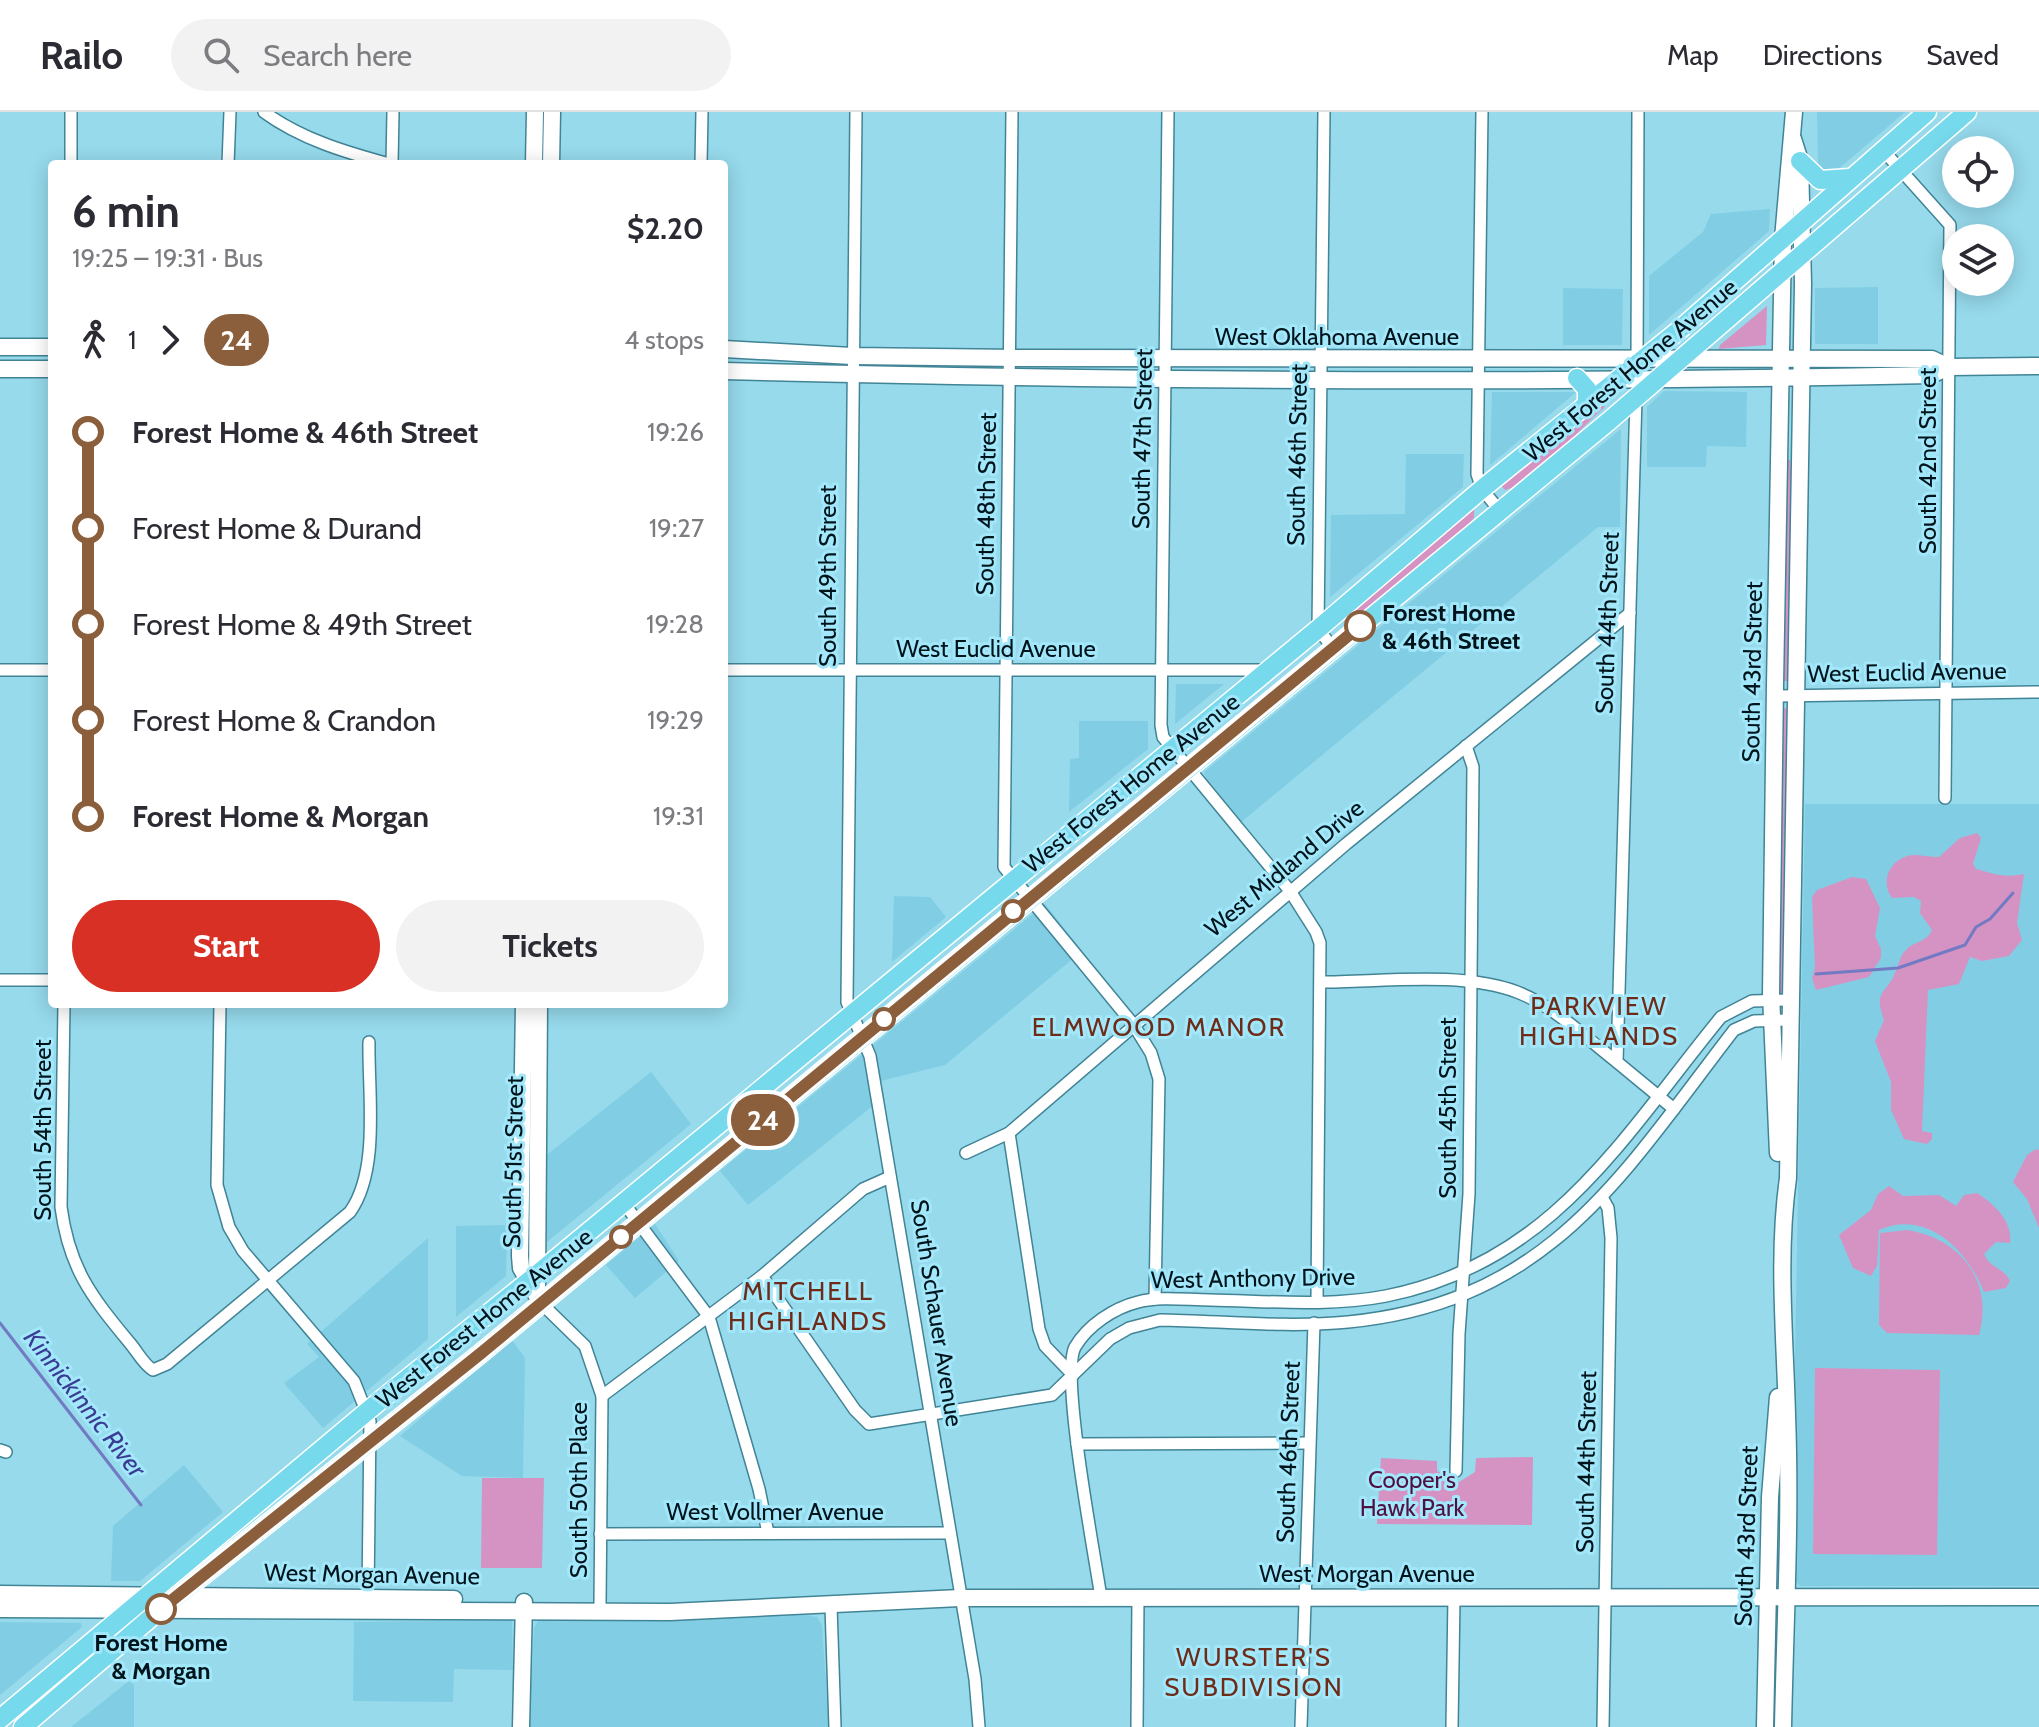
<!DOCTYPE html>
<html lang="en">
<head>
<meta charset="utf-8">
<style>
	body { margin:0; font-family:Cabin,sans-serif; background:#f2f2f3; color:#2b2b33; height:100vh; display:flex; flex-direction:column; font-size:30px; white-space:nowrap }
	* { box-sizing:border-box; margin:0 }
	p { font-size:26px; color:#7c7c81 }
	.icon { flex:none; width:44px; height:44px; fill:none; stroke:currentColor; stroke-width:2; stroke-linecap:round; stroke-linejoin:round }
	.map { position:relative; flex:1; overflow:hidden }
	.panel { position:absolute; left:48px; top:48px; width:680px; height:848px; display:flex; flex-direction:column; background:#fff; border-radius:8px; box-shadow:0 4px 20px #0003 }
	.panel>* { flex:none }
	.badge { padding:0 16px; border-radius:26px; font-size:28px; line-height:52px }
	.fabs { position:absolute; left:1942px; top:24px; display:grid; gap:16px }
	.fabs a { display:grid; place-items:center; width:72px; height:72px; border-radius:50%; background:#fff; box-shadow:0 4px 20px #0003; font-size:40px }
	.map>.badge { position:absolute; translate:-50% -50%; box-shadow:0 0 0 4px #fff }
	.legs { display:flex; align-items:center; gap:12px; height:88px; padding:0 24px; font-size:26px }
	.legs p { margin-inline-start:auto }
	.headline { display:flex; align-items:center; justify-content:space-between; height:136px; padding:0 24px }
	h1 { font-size:44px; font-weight:700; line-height:60px }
	.primary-button { display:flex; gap:16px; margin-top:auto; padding:16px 24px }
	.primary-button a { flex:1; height:92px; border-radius:48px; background:#d93025; color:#fff; font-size:32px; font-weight:700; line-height:92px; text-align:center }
	.primary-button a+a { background:#f2f2f3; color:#2b2b33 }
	ul { padding:0 24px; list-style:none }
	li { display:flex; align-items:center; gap:28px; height:96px; font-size:30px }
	li i { display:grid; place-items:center; width:12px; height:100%; margin:0 10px; background:currentColor }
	li i::after { content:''; width:20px; height:20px; margin:-10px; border:6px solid; border-radius:50%; background:#fff }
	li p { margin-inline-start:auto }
	li:first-child i { background:linear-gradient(#0000 50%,currentColor 0) }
	li:last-child i { background:linear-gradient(currentColor 50%,#0000 0) }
	header { display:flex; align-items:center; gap:48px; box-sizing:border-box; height:112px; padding:0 40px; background:#fff; border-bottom:2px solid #e1e1e2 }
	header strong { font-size:38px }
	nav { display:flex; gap:44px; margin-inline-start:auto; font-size:28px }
	.search { width:560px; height:72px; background:#f2f2f3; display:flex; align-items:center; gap:20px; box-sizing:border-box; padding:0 28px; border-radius:44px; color:#7c7c81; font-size:30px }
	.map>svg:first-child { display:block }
</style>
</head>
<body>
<header>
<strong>Railo</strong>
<div class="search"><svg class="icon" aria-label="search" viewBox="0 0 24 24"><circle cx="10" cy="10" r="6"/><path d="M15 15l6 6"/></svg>Search here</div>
<nav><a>Map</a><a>Directions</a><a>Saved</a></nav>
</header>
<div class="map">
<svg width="2039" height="1615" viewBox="0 0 2039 1615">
	<rect width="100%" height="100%" fill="#96daec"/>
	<g fill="#81cee4">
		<path d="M1817 0H1905L1836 59H1824L1818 53Z"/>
		<path d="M1770 97 1769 119 1649 223V164L1703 120 1711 102Z"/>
		<path d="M1878 175V232H1815V176Z"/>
		<path d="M1563 176 1623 177 1622 233H1563Z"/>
		<path d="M1664 279 1747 280 1746 335 1707 334 1706 355H1647V295Z"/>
		<path d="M1492 280H1576L1490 353Z"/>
		<path d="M1621 317 1620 415H1598L1240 711 1208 671 1204 660Z"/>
		<path d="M1406 342H1464L1463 375 1330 485 1331 403 1405 402Z"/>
		<path d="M1176 572H1224L1175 612Z"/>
		<path d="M1079 609H1148V637L1069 700 1070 647 1079 646Z"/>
		<path d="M1805 692H2039V1474H1800L1791 1465Z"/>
		<path d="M894 784 930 785 946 805 892 850Z"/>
		<path d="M1045 792 1082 839 945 953 881 969 884 985 748 1093 720 1059Z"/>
		<path d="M651 960 691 1012 547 1130 544 1045Z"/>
		<path d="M655 1112 679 1149 635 1186 606 1153Z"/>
		<path d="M507 1113 506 1164 456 1205V1114Z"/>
		<path d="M428 1126V1227L323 1316 284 1271 319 1245 307 1232Z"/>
		<path d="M512 1228 525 1246 523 1366 462 1364 400 1324Z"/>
		<path d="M184 1353 223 1400 140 1469H111L113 1414Z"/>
		<path d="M806 1503 817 1505 822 1513 829 1615H529L534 1516 539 1507Z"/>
		<path d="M512 1508 513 1558 454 1557 453 1590 353 1589 354 1510Z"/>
		<path d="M0 1510 81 1511 82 1515 0 1583Z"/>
		<path d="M129 1569 134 1573V1615H71Z"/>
	</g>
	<g fill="#d593c3">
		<path d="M1767 194 1766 233 1719 237 1720 233Z"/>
		<path d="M1602 293 1605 295C1579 316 1535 372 1505 378L1501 373Z"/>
		<path d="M1787 348H1790L1793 379 1790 569H1783Z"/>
		<path d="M1474 396V406L1465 416 1347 512 1344 509 1399 457Z"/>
		<path d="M1784 596 1790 598 1784 876 1781 882H1778Z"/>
		<path d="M1977 721 1981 726 1973 752 1976 757C1995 762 2003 766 2024 762L2017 811 2022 828 2009 844 1982 849 1970 845 1959 872 1928 878 1922 1019 1932 1021V1027L1927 1032 1904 1027 1891 998V970L1875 929 1884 908C1873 878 1886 883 1895 861 1899 853 1899 844 1907 837 1915 829 1927 830 1932 818L1920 801 1921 789 1914 785 1892 786C1879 769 1891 745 1913 743 1921 743 1931 745 1939 745L1960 726Z"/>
		<path d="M1852 765 1866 767 1880 796 1875 824 1881 837V846L1869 865 1816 878 1812 866 1815 856 1812 785 1817 778Z"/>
		<path d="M2036 1037 2039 1038V1116L2027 1087 2013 1070 2027 1043Z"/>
		<path d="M1889 1074 1903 1084 1939 1083 1956 1094 1964 1083 1977 1081C1994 1092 2013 1109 2010 1131L1996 1130 1984 1142C1990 1157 2004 1155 2010 1169L2006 1176 1984 1180C1967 1138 1927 1097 1879 1118L1877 1154 1871 1164 1853 1156 1839 1123 1871 1098 1878 1082Z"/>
		<path d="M1907 1118C1960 1126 1994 1169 1979 1223L1887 1221 1879 1213 1880 1121Z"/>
		<path d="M1815 1256 1940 1258 1937 1443 1813 1442Z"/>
		<path d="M1533 1345 1532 1413 1377 1412 1381 1346 1437 1349V1359L1451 1367 1454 1373 1475 1360 1476 1346Z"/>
		<path d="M482 1366H544L542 1456H481Z"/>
	</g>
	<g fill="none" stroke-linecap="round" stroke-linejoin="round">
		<g stroke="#717ac2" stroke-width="3">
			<path d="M1816 862 1898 856 1965 833 1976 815 1990 807 2013 781"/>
			<path d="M0 1211 141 1393"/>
		</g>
		<g stroke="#418496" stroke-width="14">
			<g id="street">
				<path d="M71 0V52"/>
				<path d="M264 0C301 27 345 40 389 52"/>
				<path d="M856 0 847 890 870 944 975 1567 979 1615"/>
				<path d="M1012 0 1004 755 1133 912 1151 941 1159 967 1155 1187"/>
				<path d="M1168 0 1161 613 1163 625 1290 779 1316 820 1320 831 1317 1189"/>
				<path d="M1324 0 1318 517 1333 536"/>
				<path d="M1482 0 1477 362 1482 377 1500 399"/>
				<path d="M1882 37 1950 113 1945 686"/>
				<path d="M228 52 230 0"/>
				<path d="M392 52 393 0"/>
				<path d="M701 52 702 0"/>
				<path d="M1637 251 1638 0"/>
				<path d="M1636 285 1617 950 1674 997"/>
				<path d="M0 558H52"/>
				<path d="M724 558H1267"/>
				<path d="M1775 584 2039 580"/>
				<path d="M0 868H52"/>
				<path d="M1321 870C1381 870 1461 859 1517 880 1554 894 1586 926 1617 950"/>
				<path d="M64 892 61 1095C69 1156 91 1184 129 1230 137 1239 143 1252 153 1258L167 1252 350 1100C380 1058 368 981 369 930"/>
				<path d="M220 892 217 1073 229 1115 243 1139 354 1269 370 1309 368 1484"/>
				<path d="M1009 1021 1039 1217 1045 1234 1073 1263"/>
				<path d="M966 1041 1009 1021 1346 732 1630 501"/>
				<path d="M1603 1087 1608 1096 1611 1126 1603 1615"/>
				<path d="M623 1090 709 1205 759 1377 768 1421"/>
				<path d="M762 1164 855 1298 869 1312 1052 1283 1110 1227 1129 1216 1160 1208C1221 1209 1287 1216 1348 1210 1550 1190 1622 1063 1734 918L1754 909 1791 908"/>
				<path d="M541 1191 585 1234 602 1284 600 1491"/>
				<path d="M602 1284 762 1164 863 1077 890 1065"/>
				<path d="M1077 1332 1309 1331"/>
				<path d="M0 1338 6 1340"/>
				<path d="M1456 1359 1459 1222 1469 1082 1473 655 1466 634"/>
				<path d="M600 1422 949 1421"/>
				<path d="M1101 1486C1095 1444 1060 1263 1075 1235 1088 1213 1114 1196 1138 1190 1161 1184 1187 1188 1210 1188 1268 1189 1329 1195 1386 1184 1552 1151 1622 1026 1721 905L1752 889 1791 888"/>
				<path d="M831 1494 835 1615"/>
				<path d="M1137 1615 1138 1486"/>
				<path d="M1301 1615 1314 1211"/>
				<path d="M1452 1615 1454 1485"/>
			</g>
		</g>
		<g stroke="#418496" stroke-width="19">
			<g id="secondary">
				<path d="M534 52 535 0"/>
				<path d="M551 52 552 0"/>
				<path d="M0 235H52"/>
				<path d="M724 237 852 244 1023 246 1932 247 1949 255"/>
				<path d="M0 257H52"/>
				<path d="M724 259C1126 269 1529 272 1931 263L1949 255 2039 254"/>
				<path d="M524 892 520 1144 521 1156 541 1191"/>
				<path d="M1778 1041 1771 882 1775 573 1783 127 1794 0"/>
				<path d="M537 1174 539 892"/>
				<path d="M0 1482 454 1487"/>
				<path d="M0 1497 670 1500 960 1486 2039 1485"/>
				<path d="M521 1615 524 1490"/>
				<path d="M1765 1615 1770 1385 1778 1285"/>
				<path d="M1783 1615C1785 1512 1791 1407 1787 1304 1785 1225 1777 1144 1788 1066L1803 172 1800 49 1793 27"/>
			</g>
		</g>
		<g stroke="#fff" stroke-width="21">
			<g id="primary">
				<path d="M1800 49 1820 68 1850 66"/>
				<path d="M1577 266 1587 277V293"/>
				<path d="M0 1607 382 1287 535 1164 1318 517 1482 377 1678 219 1927 0"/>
				<path d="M23 1615 161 1497 480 1242 1609 309 1967 0"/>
			</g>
		</g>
		<use href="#street" stroke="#fff" stroke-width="11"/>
		<use href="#secondary" stroke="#fff" stroke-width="16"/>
		<use href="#primary" stroke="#77d9ec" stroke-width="18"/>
	</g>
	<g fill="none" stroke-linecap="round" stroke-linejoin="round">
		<g stroke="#fff" stroke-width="18">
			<path id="line-1" d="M161 1497 480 1242 1360 514"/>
		</g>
		<use href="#line-1" stroke="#8b5e3c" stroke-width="12"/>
	</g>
	<g fill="#fff" stroke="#8b5e3c" stroke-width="4">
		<circle cx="1360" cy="514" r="14"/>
		<circle cx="1013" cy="799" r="10"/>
		<circle cx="884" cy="907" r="10"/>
		<circle cx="621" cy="1125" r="10"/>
		<circle cx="161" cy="1497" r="14"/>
	</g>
	<g text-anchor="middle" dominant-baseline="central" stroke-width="6" stroke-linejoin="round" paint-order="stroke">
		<g font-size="24" fill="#00141b" stroke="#a2e7fa">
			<text x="1337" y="224">West Oklahoma Avenue</text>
			<text transform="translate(1630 258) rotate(-40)">West Forest Home Avenue</text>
			<text transform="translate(1142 327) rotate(-89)">South 47th Street</text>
			<text transform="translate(1297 343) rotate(-89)">South 46th Street</text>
			<text transform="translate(1927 349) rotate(-90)">South 42nd Street</text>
			<text transform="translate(986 392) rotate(-89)">South 48th Street</text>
			<text transform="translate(827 464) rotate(-90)">South 49th Street</text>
			<text transform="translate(1607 511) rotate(-88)">South 44th Street</text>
			<text x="996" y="536">West Euclid Avenue</text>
			<text transform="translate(1752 560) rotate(-89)">South 43rd Street</text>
			<text transform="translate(1907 560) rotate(-1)">West Euclid Avenue</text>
			<text transform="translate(1131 671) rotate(-39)">West Forest Home Avenue</text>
			<text transform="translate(1284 756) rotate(-40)">West Midland Drive</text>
			<text transform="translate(1447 996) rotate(-90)">South 45th Street</text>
			<text transform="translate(42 1018) rotate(-90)">South 54th Street</text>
			<text transform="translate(513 1050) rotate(-89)">South 51st Street</text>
			<text transform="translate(1253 1166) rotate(-1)">West Anthony Drive</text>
			<text transform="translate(937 1201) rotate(81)">South Schauer Avenue</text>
			<text transform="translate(484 1206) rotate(-39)">West Forest Home Avenue</text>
			<text transform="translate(1288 1340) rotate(-88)">South 46th Street</text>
			<text transform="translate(1586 1350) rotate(-89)">South 44th Street</text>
			<text transform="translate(578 1378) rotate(-90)">South 50th Place</text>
			<text x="775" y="1399">West Vollmer Avenue</text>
			<text transform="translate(1746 1424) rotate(-88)">South 43rd Street</text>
			<text x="1367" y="1461">West Morgan Avenue</text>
			<text transform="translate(372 1462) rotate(1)">West Morgan Avenue</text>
		</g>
		<g font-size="24" font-weight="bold" fill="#00141b" stroke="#a2e7fa" text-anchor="start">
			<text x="1382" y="500">Forest Home<tspan x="1382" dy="28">&amp; 46th Street</tspan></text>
			<text x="161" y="1530" text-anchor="middle">Forest Home<tspan x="161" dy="28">&amp; Morgan</tspan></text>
		</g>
		<g font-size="24" fill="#4f1042" stroke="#a2e7fa">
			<text x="1412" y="1367">Cooper's<tspan x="1412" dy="28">Hawk Park</tspan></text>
		</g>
		<g font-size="26" letter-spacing="2" fill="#6e2b18" stroke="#a2e7fa">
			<text x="1599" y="894">PARKVIEW<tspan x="1599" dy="30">HIGHLANDS</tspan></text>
			<text x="1159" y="915">ELMWOOD MANOR</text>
			<text x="808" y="1179">MITCHELL<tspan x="808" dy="30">HIGHLANDS</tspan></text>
			<text x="1254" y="1545">WURSTER'S<tspan x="1254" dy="30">SUBDIVISION</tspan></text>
		</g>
		<g font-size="26" font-style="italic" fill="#3a3c93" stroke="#a2e7fa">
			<text transform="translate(85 1291) rotate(52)">Kinnickinnic River</text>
		</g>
	</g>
</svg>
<div class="fabs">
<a><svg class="icon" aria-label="locate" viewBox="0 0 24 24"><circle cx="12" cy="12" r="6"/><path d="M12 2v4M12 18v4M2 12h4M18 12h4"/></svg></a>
<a><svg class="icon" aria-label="layers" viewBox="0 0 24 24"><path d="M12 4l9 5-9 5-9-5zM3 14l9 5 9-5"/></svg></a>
</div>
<b class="badge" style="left:763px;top:1008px;background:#8b5e3c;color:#fff">24</b>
<section class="panel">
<div class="headline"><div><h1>6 min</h1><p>19:25 – 19:31 · Bus</p></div><b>$2.20</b></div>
<div class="legs"><svg class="icon" aria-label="walk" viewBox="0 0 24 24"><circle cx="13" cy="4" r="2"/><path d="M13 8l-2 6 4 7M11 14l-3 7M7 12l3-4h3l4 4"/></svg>1<svg class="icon" aria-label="forward" viewBox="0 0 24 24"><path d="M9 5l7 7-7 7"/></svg><b class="badge" style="background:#8b5e3c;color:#fff">24</b><p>4 stops</p></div>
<ul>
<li><i style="color:#8b5e3c"></i><b>Forest Home &amp; 46th Street</b><p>19:26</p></li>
<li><i style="color:#8b5e3c"></i><span>Forest Home &amp; Durand</span><p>19:27</p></li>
<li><i style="color:#8b5e3c"></i><span>Forest Home &amp; 49th Street</span><p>19:28</p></li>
<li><i style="color:#8b5e3c"></i><span>Forest Home &amp; Crandon</span><p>19:29</p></li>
<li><i style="color:#8b5e3c"></i><b>Forest Home &amp; Morgan</b><p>19:31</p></li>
</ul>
<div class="primary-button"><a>Start</a><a>Tickets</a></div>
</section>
</div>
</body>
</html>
